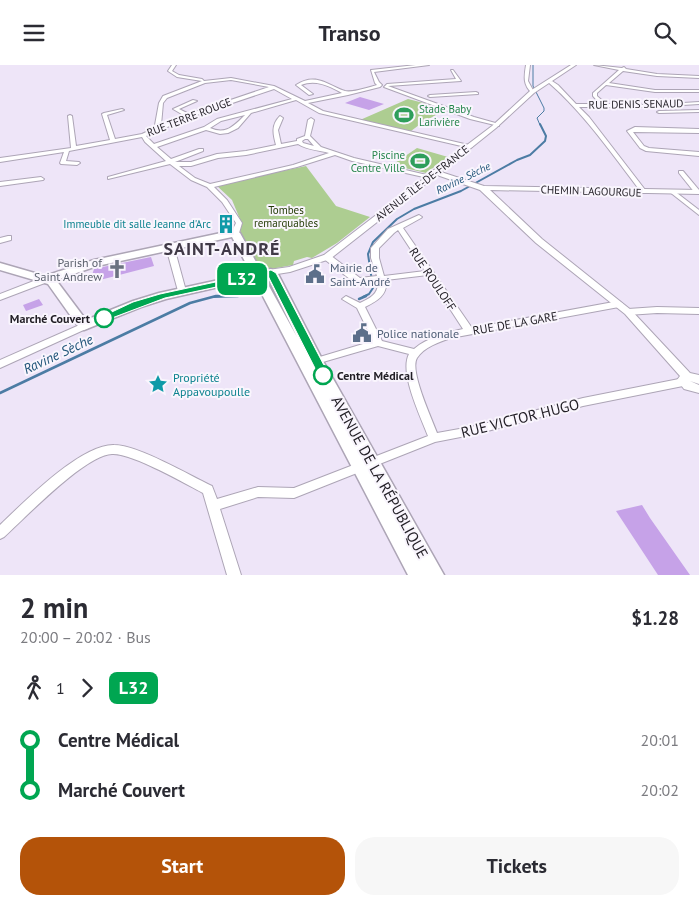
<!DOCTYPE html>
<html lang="en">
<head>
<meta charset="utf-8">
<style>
	body { margin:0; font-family:"PT Sans",sans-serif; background:#f7f7f7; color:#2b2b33; height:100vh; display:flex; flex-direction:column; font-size:19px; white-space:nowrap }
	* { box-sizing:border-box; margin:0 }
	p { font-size:16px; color:#7c7c81 }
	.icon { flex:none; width:28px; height:28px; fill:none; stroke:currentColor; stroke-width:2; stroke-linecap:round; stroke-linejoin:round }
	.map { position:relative; height:510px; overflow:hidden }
	.panel { display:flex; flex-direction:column; background:#fff; flex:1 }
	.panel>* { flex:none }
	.badge { padding:0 10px; border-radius:8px; font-size:18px; line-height:32px }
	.map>.badge { position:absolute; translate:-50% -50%; box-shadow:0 0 0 2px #fff }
	.legs { display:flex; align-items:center; gap:8px; height:55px; padding:0 20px; font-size:16px }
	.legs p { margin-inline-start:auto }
	.summary { display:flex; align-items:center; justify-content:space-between; height:85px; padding:0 20px }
	h1 { font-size:28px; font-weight:800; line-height:38px }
	.button { display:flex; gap:10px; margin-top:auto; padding:10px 20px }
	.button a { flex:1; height:58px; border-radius:20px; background:#b45309; color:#fff; font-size:20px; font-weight:800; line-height:58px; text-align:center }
	.button a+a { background:#f7f7f7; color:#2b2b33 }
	ul { padding:0 20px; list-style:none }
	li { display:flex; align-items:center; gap:18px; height:50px; font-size:19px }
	li i { display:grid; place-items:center; width:8px; height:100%; margin:0 6px; background:currentColor }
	li i::after { content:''; width:12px; height:12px; margin:-6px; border:4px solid; border-radius:50%; background:#fff }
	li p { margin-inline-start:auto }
	li:first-child i { background:linear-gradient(#0000 50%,currentColor 0) }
	li:last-child i { background:linear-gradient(currentColor 50%,#0000 0) }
	header { display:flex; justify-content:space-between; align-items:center; height:65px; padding:0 20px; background:#fff; font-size:22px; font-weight:800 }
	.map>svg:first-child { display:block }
</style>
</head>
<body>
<header><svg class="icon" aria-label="menu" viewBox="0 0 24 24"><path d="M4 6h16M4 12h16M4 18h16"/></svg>Transo<svg class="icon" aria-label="search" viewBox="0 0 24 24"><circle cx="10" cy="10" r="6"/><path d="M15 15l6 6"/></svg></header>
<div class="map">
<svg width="699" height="510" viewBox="0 0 699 510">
	<rect width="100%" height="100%" fill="#eee5f8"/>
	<g fill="#adcd91">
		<path d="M408 34 447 44 423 57 411 66 360 55Z"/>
		<path d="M417 83 448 92 426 108 392 100Z"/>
		<path d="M306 101 336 141 370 152 337 178 312 193 307 192 294 196 293 200 265 205 258 202 240 166 242 159 232 135 216 120Z"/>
	</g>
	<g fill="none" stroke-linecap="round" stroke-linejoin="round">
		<path stroke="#4c7ca4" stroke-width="1" d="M533 0V21L544 43V46L537 53 540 60"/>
		<g stroke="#4c7ca4" stroke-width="2">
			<path d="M213 232 238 231"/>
			<path d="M363 232 369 229 373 223 368 189 373 177 397 154 414 144 461 126 517 95 530 90 545 76 546 71 540 59"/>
		</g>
		<g stroke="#4c7ca4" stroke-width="2.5">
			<path d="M359 234 366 231"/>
			<path d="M0 328 190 238 216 231H238"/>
		</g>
	</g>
	<g fill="#c6a2e8">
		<path d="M360 32 384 39 369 45 345 38Z"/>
		<path d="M151 192 154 201 96 216V213L92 210 94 204 98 203Z"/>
		<path d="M39 234 43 240 26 246 23 240Z"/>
		<path d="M642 440 650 453 690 510H658L616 446Z"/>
	</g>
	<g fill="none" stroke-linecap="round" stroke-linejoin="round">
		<g stroke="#ada5b6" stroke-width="2">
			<g id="minor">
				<path d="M172 0H176L172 6 179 10 202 14 204 16 231 13 274 21 305 36 342 28C329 21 316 14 301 20L313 29 309 30 296 20C316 7 327 20 345 26 352 28 370 22 377 20L375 18 371 5 416 0H429L374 7 379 17 382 20 380 22 348 30 308 38 323 46 473 81 470 83 319 48 296 35 251 48 238 63 228 68 220 69 206 65 157 82 171 94 199 84H203V86L175 97H191L217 89 246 86 276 80C273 69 271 60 280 51L283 53 278 65 281 79 297 76V74L305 71 308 55 311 53 314 55 310 71 321 82 354 93 431 111 428 113 352 96 335 90 297 102 214 122 227 135 242 158 239 168 235 170 231 168 236 158 222 137 207 122 191 115 170 99 108 114V112L166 96 145 77 142 72 69 86 66 96 79 97 80 98 77 100 61 99 60 98 64 87 0 97V93L71 83 68 51 70 50 72 51 76 81 110 75 102 49 104 48 122 44 124 45 107 50 115 74 142 69 157 62 155 60 159 38 163 31 202 16 177 12 168 6ZM231 15 269 22 189 49 179 44 197 36 193 35 173 44 185 51 161 60 163 38 167 33 205 18ZM274 24 292 34 217 54 204 62 154 79 146 71 191 52ZM245 50C234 61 226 70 210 63L221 56ZM305 74H308L314 81 303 78 302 76ZM298 79C307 85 319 85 329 88L293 100 210 119 195 113 179 101H191L218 93 246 90Z"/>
				<path d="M526 0H530L528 16 534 27 532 28C523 20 524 12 526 0Z"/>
				<path d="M594 0 622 3 624 2 626 4 657 9 699 11V13L657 11 623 6 609 18 655 25H699V27H655L606 20 597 28V31L606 39 651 40 699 37V39L651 42H579L589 52 646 126V128H642C612 89 584 48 548 17L552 16 558 20 576 39H600L593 31V28L619 5Z"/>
				<path d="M451 5H453L461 16 388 21 474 52 499 59V61L470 54 384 22 387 19 456 14Z"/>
				<path d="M476 27 478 28V29L430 32 428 31 430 30Z"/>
				<path d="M699 45V47L659 48 657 47 659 46Z"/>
				<path d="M635 62 699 64V68L633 67 644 81 649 83 699 87V91L646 86 640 83 627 66Z"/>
				<path d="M679 106H683L699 125V128H695L679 108Z"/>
				<path d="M41 112 44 114 43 115 0 121V117Z"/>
				<path d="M673 125 699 145V150L671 128V126Z"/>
				<path d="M419 150 422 152 421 153 403 163 472 263 619 236 623 239 619 242 451 273C439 277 424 282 417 293 409 305 432 354 437 368L476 361 583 333 684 313 688 314 689 317 688 320 583 341 476 369 435 377 294 433 258 432 220 444 241 510H227L203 428C184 418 132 388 112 389 85 390 26 452 4 472L0 474V460C24 437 81 379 114 380 138 380 189 410 212 421L217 434 258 422 294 423 428 371C421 352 399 308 409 289L378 281 316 299 313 298 311 296 313 294 373 276 357 243 342 234 346 231 360 238C370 233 379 229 378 216L355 218 324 194 323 192 324 190H330L360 213 377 211 371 193V183L388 164ZM398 165 425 206 384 211 379 193V183L394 168ZM428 210 463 264C446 268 428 272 414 284L382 276 365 242C377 236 388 230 386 215Z"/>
				<path d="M8 171H11V175L0 178V173Z"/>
				<path d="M167 180H173L174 182 186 226 185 228H179L178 226 166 182Z"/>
				<path d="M44 212H47L51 214 50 216 0 235V229Z"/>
				<path d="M657 242 699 243V249L657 248 628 250 624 247 628 244Z"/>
			</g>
		</g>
		<g stroke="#ada5b6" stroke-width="2">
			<g id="tertiary">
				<path d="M571 0H576L534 28 496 63 441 107 484 121 699 125V129L490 125 542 174 631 245 690 308 699 310V319L690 316 699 320V328L684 324 677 315 680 311 625 249 536 178 480 125 437 110 330 194 290 207 271 210 267 207 268 205 289 202 324 190 431 108 432 106 434 105 492 61 530 26Z"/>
				<path d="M84 258 89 261 88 263 0 303V295Z"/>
			</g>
		</g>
		<g stroke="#ada5b6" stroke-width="3">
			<path id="secondary" d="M235 165 240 168 261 206 271 204 277 207 323 296 444 510H408L254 214 166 234 141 242 84 265 80 264 48 219 0 205V198L45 211 94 195ZM232 172 251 208 159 228 133 236 86 255 56 215 97 201ZM267 211 297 272 264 212Z"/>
		</g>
		<use href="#minor" fill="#fff" fill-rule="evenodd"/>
		<use href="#tertiary" fill="#fff" fill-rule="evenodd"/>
		<use href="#secondary" fill="#fff" fill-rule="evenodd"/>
	</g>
	<path fill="#00a651" stroke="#fff" d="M271 205 276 208 329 310 327 313H320L268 211 165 233 104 256 99 253 133 237 160 229Z"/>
	<defs>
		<g id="stadium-bare" transform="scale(1.5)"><path d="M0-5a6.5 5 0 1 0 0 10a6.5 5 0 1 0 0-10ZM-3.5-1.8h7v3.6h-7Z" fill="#2e9e5b" stroke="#f9f5fd" stroke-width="2.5" paint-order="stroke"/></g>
		<g id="building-bare" transform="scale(1.5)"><path d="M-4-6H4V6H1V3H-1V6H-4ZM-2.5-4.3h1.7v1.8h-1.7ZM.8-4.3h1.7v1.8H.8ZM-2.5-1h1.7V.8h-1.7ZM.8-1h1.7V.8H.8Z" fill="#0f9aa8" stroke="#f9f5fd" stroke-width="2.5" paint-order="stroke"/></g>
		<g id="church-bare" transform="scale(1.5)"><path d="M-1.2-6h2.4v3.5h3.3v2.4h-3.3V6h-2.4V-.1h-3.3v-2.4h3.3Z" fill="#6b7280" stroke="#f9f5fd" stroke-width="2.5" paint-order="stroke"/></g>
		<g id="civic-bare" transform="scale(1.5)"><path d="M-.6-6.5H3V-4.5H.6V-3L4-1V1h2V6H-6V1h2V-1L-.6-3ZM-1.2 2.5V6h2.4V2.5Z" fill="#5c6f8a" stroke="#f9f5fd" stroke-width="2.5" paint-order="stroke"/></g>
		<g id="sight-bare" transform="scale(1.5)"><path d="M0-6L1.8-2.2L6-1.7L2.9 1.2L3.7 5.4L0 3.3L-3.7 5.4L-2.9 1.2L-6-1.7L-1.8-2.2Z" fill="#0f9aa8" stroke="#f9f5fd" stroke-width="2.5" paint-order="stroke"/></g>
	</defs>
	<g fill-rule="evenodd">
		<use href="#stadium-bare" x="404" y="50"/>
		<use href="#stadium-bare" x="420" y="96"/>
		<use href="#building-bare" x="226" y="159"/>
		<use href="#church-bare" x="117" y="204"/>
		<use href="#civic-bare" x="315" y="209"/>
		<use href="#civic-bare" x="362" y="268"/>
		<use href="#sight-bare" x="158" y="319"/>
	</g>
	<g fill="#fff" stroke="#00a651" stroke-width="2.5">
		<circle cx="104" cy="253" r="9"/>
		<circle cx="323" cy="310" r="9"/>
	</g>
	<g text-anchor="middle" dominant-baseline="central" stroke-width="4" stroke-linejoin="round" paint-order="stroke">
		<g font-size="11" fill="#211e25" stroke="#f9f5fd">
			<text transform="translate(636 39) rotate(-1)">RUE DENIS SENAUD</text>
			<text transform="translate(189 52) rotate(-21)">RUE TERRE ROUGE</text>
			<text transform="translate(422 118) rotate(-38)">AVENUE ÎLE-DE-FRANCE</text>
			<text transform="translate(591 126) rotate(2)">CHEMIN LAGOURGUE</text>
		</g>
		<g font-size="11" fill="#27864d" stroke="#f9f5fd" text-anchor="start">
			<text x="419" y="44">Stade Baby<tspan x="419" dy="13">Larivière</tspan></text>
			<text x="405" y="90" text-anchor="end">Piscine<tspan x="405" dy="13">Centre Ville</tspan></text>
		</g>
		<g font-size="11" font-style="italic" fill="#22567a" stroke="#f9f5fd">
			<text transform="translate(463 113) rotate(-26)">Ravine Sèche</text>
		</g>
		<g font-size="11" fill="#263d08" stroke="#f9f5fd">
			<text x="286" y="145">Tombes<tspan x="286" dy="13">remarquables</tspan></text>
		</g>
		<g font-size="11" fill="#0d838f" stroke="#f9f5fd" text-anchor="end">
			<text x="211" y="159">Immeuble dit salle Jeanne d'Arc</text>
		</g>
		<g font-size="12" fill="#5b616d" stroke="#f9f5fd" text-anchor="end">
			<text x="102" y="197">Parish of<tspan x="102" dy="14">Saint Andrew</tspan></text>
		</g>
		<g font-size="12" fill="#4e5e75" stroke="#f9f5fd" text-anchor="start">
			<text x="330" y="202">Mairie de<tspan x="330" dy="14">Saint-André</tspan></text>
			<text x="377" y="268">Police nationale</text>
		</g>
		<g font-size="12" fill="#211e25" stroke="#f9f5fd">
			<text transform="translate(433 214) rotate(56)">RUE ROULOFF</text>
			<text transform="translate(515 258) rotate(-10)">RUE DE LA GARE</text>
		</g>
		<g font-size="12" font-weight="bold" fill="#211e25" stroke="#f9f5fd" text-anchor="end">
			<text x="90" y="253">Marché Couvert</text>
			<text x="337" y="310" text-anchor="start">Centre Médical</text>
		</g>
		<g font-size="12" fill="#0d838f" stroke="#f9f5fd" text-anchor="start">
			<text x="173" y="312">Propriété<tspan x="173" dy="14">Appavoupoulle</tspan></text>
		</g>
		<g font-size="14" font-style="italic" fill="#22567a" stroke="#f9f5fd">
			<text transform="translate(58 289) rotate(-25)">Ravine Sèche</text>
		</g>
		<g font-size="15" fill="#211e25" stroke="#f9f5fd">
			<text transform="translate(520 353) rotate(-14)">RUE VICTOR HUGO</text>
			<text transform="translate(380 412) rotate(61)">AVENUE DE LA RÉPUBLIQUE</text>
		</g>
		<g font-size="18" font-weight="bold" letter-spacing="1" fill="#403947" stroke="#f9f5fd">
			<text x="222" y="183">SAINT-ANDRÉ</text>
		</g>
	</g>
</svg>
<b class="badge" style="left:242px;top:214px;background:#00a651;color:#fff">L32</b>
</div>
<section class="panel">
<div class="summary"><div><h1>2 min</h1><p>20:00 – 20:02 · Bus</p></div><b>$1.28</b></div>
<div class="legs"><svg class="icon" aria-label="walk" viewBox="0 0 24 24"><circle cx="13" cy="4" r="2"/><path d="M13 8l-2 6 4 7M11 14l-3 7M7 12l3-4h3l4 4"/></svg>1<svg class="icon" aria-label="forward" viewBox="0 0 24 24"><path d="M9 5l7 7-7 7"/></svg><b class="badge" style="background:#00a651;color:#fff">L32</b></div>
<ul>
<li><i style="color:#00a651"></i><b>Centre Médical</b><p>20:01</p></li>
<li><i style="color:#00a651"></i><b>Marché Couvert</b><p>20:02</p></li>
</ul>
<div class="button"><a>Start</a><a>Tickets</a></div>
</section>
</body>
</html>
